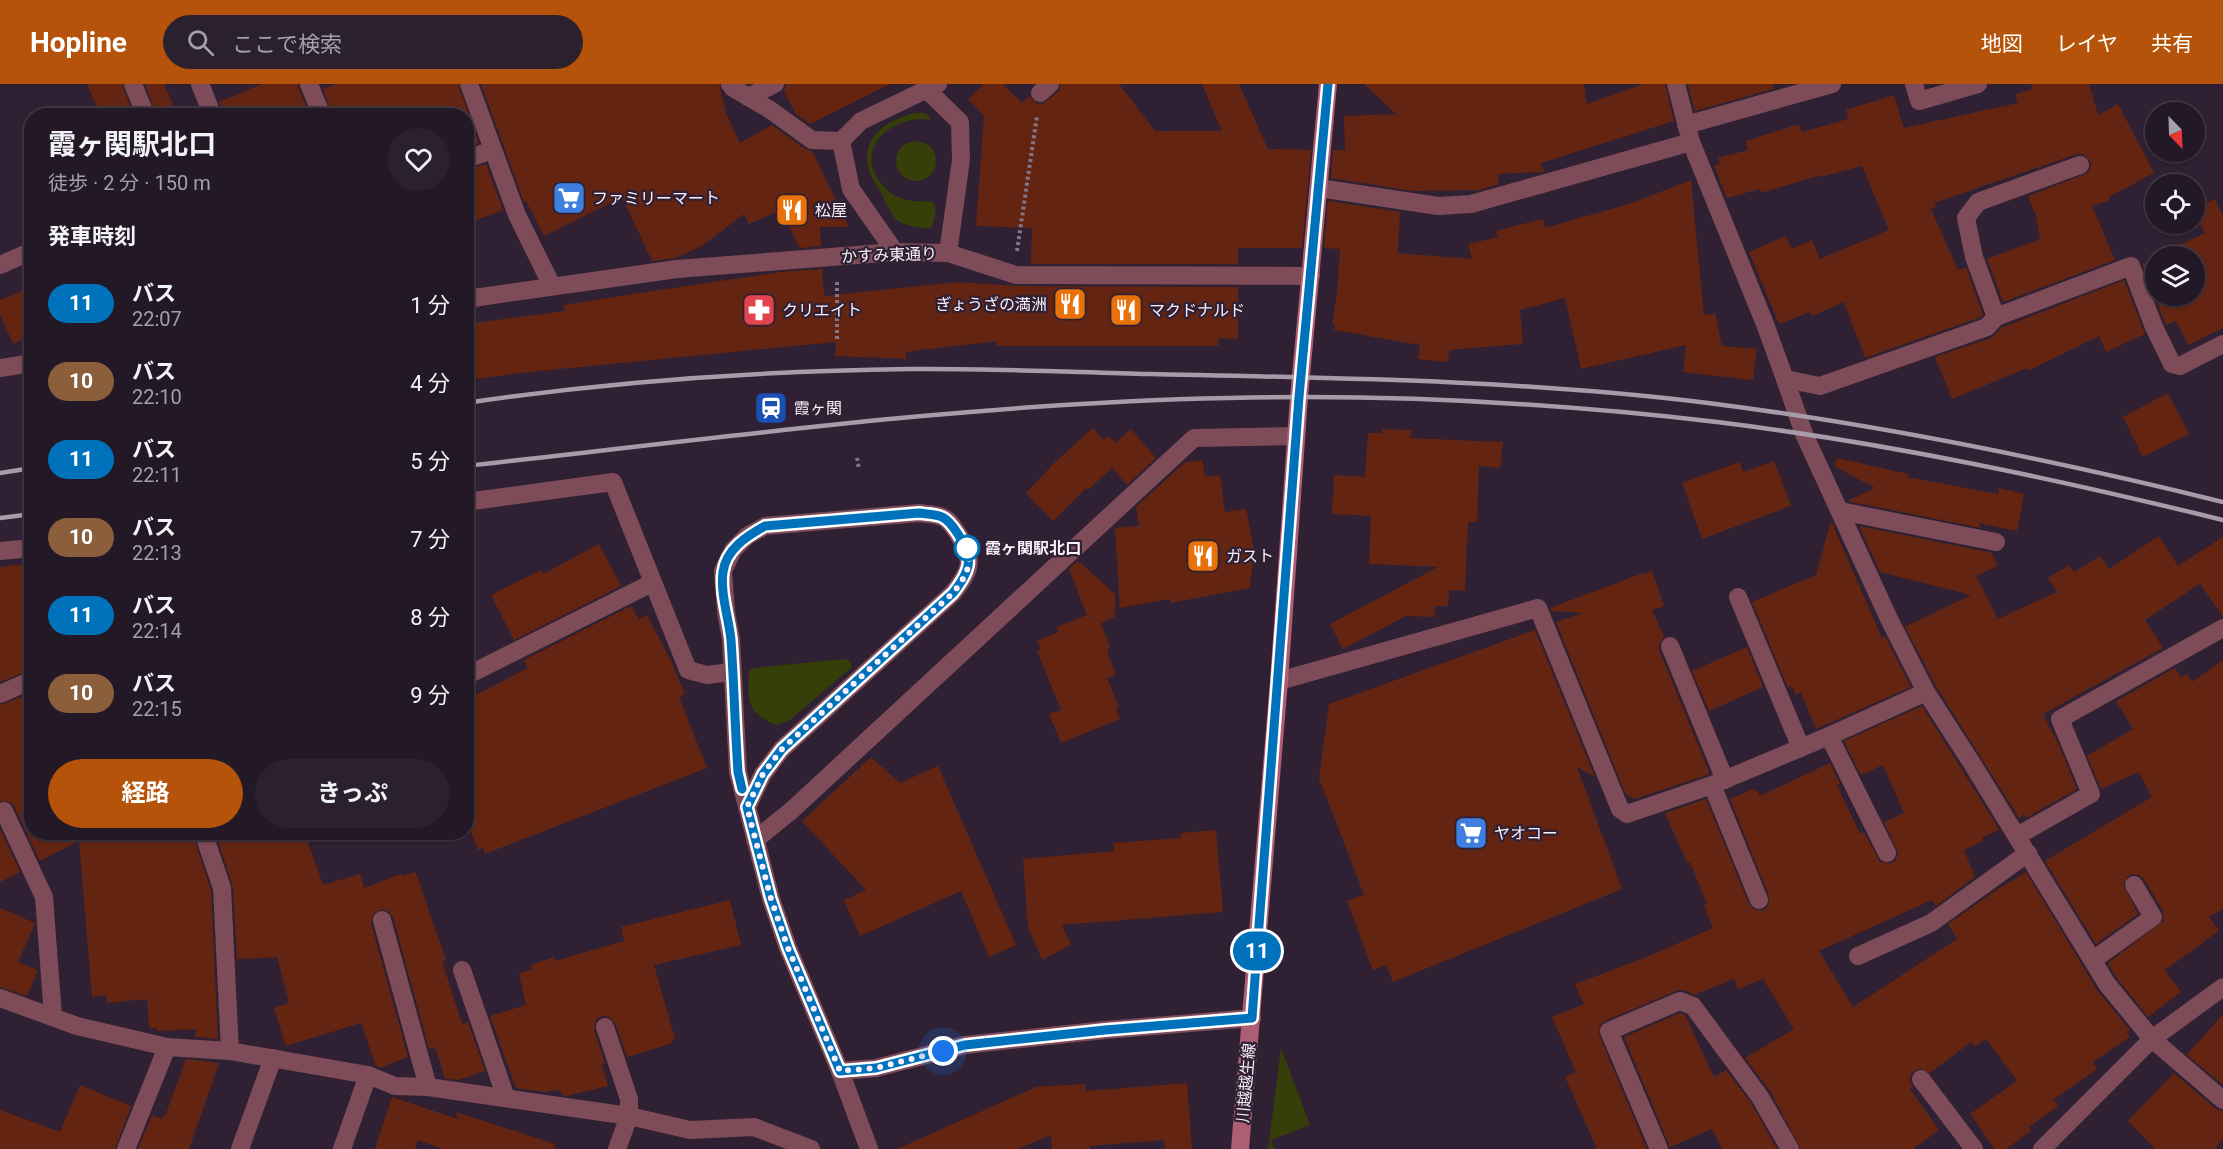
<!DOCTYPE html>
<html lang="ja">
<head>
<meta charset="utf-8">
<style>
	body { margin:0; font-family:Roboto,"Noto Sans JP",sans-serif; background:#2b212e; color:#f1f3f6; height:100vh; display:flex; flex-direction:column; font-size:22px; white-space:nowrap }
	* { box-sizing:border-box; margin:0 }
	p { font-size:20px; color:#a3a0a7 }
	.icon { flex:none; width:33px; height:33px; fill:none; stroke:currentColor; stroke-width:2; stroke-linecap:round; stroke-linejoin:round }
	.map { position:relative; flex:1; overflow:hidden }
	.drawer { position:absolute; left:24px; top:24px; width:450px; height:732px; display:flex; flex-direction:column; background:#231826; border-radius:24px; box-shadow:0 2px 4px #0004,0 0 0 2px #403743 }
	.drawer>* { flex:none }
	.badge { padding:0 12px; border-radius:20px; font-size:21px; line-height:39px }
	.needle { width:39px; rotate:157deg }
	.fabs { position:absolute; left:2145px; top:18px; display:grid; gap:12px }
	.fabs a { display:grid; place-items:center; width:60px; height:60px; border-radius:50%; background:#231826; box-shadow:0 2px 4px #0004,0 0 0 2px #403743; font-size:30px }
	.you { position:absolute; width:30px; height:30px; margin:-15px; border:4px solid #fff; border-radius:50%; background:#1a73e8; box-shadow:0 0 0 9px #1a73e833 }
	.map>.badge { position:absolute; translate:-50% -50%; box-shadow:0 0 0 3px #fff }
	h2 { padding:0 24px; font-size:22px; line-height:54px }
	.round { display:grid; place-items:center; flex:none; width:63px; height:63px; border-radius:32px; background:#2b212e }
	.overview { display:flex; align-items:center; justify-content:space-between; height:102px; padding:0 24px }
	h1 { font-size:28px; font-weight:700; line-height:45px }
	.action { display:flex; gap:12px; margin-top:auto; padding:12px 24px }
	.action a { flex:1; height:69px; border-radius:36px; background:#b45309; color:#fff; font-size:24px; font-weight:700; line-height:69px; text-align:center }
	.action a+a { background:#2b212e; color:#f1f3f6 }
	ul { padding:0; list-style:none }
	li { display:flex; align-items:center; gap:18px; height:78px; padding:0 24px }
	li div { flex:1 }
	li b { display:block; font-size:22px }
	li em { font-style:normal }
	li .badge { min-width:66px; font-weight:700; text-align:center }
	header { display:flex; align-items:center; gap:36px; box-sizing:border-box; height:84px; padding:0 30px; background:#b45309; color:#fff }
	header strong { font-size:28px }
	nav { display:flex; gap:33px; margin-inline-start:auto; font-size:21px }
	.search { width:420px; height:54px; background:#2b212e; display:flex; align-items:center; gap:15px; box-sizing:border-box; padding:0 21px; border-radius:33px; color:#a3a0a7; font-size:22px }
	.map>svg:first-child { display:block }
</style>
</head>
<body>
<header>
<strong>Hopline</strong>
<div class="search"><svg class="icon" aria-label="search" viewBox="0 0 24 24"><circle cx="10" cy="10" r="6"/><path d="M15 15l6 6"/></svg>ここで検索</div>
<nav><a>地図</a><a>レイヤ</a><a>共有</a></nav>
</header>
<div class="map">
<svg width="2223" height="1065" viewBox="0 0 2223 1065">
	<rect width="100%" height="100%" fill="#2f2033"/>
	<g fill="#363e09">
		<path d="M915 29H924L931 34 930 36C893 30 852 65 882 100 888 107 893 112 901 114 910 118 923 117 933 118 937 124 935 136 932 143 924 146 908 142 900 138 892 134 886 119 882 111 877 102 870 92 868 82 861 52 891 34 915 29Z"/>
		<circle cx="916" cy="77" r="20"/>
		<path d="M845 575 851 578 852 583 790 636 776 641C746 629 748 616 749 587L753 584Z"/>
		<path d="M1281 964 1310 1041 1271 1056 1274 1065H1268Z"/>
	</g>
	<g fill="#632512">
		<path d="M87 0H122L134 32H101Z"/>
		<path d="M145 0H164L178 32H157Z"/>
		<path d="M262 0H297L310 32H224L219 18Z"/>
		<path d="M336 0H458L479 59 466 63V32H333L323 5Z"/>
		<path d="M481 0H719L726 29 740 59 772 41 805 65 812 67 849 143H820L821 162 800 164 781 126 749 140 744 130 702 162 675 174 652 177 622 113 544 152 526 117 524 118Z"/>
		<path d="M786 0H890L810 40 796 30 784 7Z"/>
		<path d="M984 0H1003L1022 19 1029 12 1036 19 1042 20 1058 8 1061 0H1119L1155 47H1222L1202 0H1239L1268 65 1311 66 1302 164H1238V180H1031L1032 144 976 142 984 32 968 15Z"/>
		<path d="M1364 0H1584L1587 20 1644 0H1665L1674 37 1541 79 1544 88 1498 90 1499 100 1480 106 1412 107 1331 94 1333 66H1345L1344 32 1396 30Z"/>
		<path d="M1688 0H1773V5L1695 27Z"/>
		<path d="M2031 0H2089L2098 31 2118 20 2154 89 2109 113 2110 116 2092 122 2115 176 2003 218 1987 175 2040 155 2036 132 2028 112 2088 89 2091 82 2090 77 2083 70H2077L1934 119 1936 123 1931 125 1958 186 1966 183 1983 231 1981 233 1865 274 1844 218 1812 232 1810 228 1779 240 1749 168 1786 152 1792 165 1812 156 1820 175 1889 146 1862 82 1821 93V91L1761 109 1760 105 1727 114 1714 82 1720 80 1718 74 1748 66 1746 57 1799 40 1802 48 1848 35 1846 26 1894 11 1904 44 2018 19 2015 10 2032 5Z"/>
		<path d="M486 80 503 126 466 140V86Z"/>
		<path d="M1691 96 1704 231 1715 229 1722 262 1757 265 1753 296 1683 288 1686 261 1581 285 1565 214 1520 226 1523 260 1449 266 1448 278 1418 275 1420 261 1334 246 1335 241 1332 240 1337 209 1340 165 1324 164 1328 117 1400 128 1398 169 1472 175 1468 160 1498 153 1496 147 1543 135 1545 144 1629 120Z"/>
		<path d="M2215 115 2223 132V244L2188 261 2176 237 2166 241 2142 180 2156 173V212H2194V172H2157L2205 149 2194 129V125Z"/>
		<path d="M822 185 824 212 959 198 1016 202 1238 203V255L1219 254 1218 262H997L996 257 906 268V275L835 272 836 258 539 287 466 296V240L564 227 563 221 600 215 780 188Z"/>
		<path d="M2124 196 2145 250 2106 268 2099 252 2028 287 2027 284 1952 315 1935 273 1991 254 2003 243Z"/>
		<path d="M32 203V252L13 260 0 230V216Z"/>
		<path d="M2168 309 2189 350 2143 373 2123 333Z"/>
		<path d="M1093 344 1104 356 1109 352 1115 359 1131 345 1156 374 1127 401 1112 384 1089 405H1085L1053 437 1026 409 1055 378Z"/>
		<path d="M1382 345 1411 346 1410 354 1503 358 1500 384 1479 382 1477 438H1468L1465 507 1449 506 1448 522H1435V533L1406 532 1343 565 1330 540 1438 483 1369 480 1371 432 1332 430 1334 391 1365 393 1368 349H1382Z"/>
		<path d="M1837 374 1908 390 1907 393 1998 410 1999 404 2024 410 2017 447 1979 439 1981 444 1847 417 1875 404 1834 382Z"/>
		<path d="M1202 376 1205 392H1220L1225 428 1246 425 1254 465 1250 504 1170 519V515L1120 524 1115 444 1139 442 1136 423 1184 379Z"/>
		<path d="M1774 377 1791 422 1702 455 1682 399 1740 378 1743 388Z"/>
		<path d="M1831 437 1882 554 1885 552 1911 603 1816 645 1801 608 1796 611 1792 602 1788 604 1752 518 1816 491Z"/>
		<path d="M1859 442 1992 469 1997 482 1976 492 1998 535 2057 508 2048 494 2069 481 2074 488 2100 472 2109 485 2159 452 2178 482 2223 453V533L2200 500 2145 536 2163 564 2043 630 2058 659 2077 705 2026 734 2024 731 2019 734 1936 602 1905 543 1971 511 1880 488Z"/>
		<path d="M599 460 621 502 514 556 491 511 541 486 543 490Z"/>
		<path d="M1078 477 1115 510V533L1101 539 1110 563 1107 567 1116 591 1107 594 1119 623 1116 625 1120 635 1061 659 1049 630 1061 626 1037 567 1041 566 1037 557 1059 548 1057 543 1087 531 1069 485Z"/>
		<path d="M24 480 32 522V585L0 598V483Z"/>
		<path d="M1652 487 1664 522 1652 526 1664 553 1659 560V566L1710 690 1635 715 1626 711 1556 538 1583 529 1551 527 1550 524 1643 489 1644 490Z"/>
		<path d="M631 522 639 535 647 531 671 577 685 610 679 613 707 684 485 770 483 764 478 766 466 735V616L528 584 524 576Z"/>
		<path d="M1535 546 1595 693 1577 683 1622 805 1393 898 1386 881 1373 886 1347 817 1364 811 1319 694 1329 620Z"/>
		<path d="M1747 563 1763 603 1709 627 1692 587Z"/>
		<path d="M2223 576V825L2209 833 2219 847 2165 886 2181 908 2148 933 2116 893 2108 879 2163 837V827L2144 795 2139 791 2133 790 2128 792 2123 801 2138 830 2096 860 2045 777 2152 713 2139 688 2101 705 2087 672 2133 645 2116 617 2175 584 2181 593 2187 589 2192 598Z"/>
		<path d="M32 609V748H192L211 806 218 955 194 953 197 945 157 947V944H149L147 915 107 919 106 911 92 913 79 757 40 777 14 722 10 718 0 717V621Z"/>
		<path d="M1922 622 1999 745 1982 754 1983 757 1964 766 1975 793 1936 822 1932 816 1819 867 1853 923 1957 855 1948 840 1995 807 2026 788 2097 906 2130 946 2127 948 2130 953 2093 978 2097 985 2053 1016 2058 1022 2029 1043 2031 1047 2006 1065H1995L1970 1030 2017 997 1986 955 1974 963 1971 958 1930 989 1920 984 1911 990 1910 997 1913 1002 1910 1005 1939 1046 1913 1065H1801L1770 1007 1745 974 1794 945 1763 895 1738 905 1734 895 1694 911 1684 906 1676 907 1605 937 1600 941 1599 951 1647 1065H1597L1565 993 1576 988 1552 933 1584 920 1575 900 1644 874 1713 844 1704 821 1707 820 1690 778 1687 779 1665 729 1706 715 1749 820 1753 825 1763 827 1768 822 1769 812 1730 715 1753 705 1754 707 1757 706 1760 712 1830 679 1840 700 1837 701 1860 750 1864 748 1880 778 1891 779 1896 776 1898 769 1884 738 1904 729 1883 681 1861 691 1844 657Z"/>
		<path d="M871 673 900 699 938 682 1016 861 989 873 961 807 860 852 844 816 866 806 802 737Z"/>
		<path d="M0 745 20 788 0 798Z"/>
		<path d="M1216 746 1223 828 1062 841 1071 861 1042 876 1028 843 1023 775 1114 767 1113 759 1181 754V749Z"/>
		<path d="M215 748H304L323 801 360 790 364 804 401 790 402 792 414 788 416 789 446 876 442 877 462 940 468 938 485 987 458 996 445 994 435 963 429 965 393 833 389 828 384 825 374 829 371 839 408 973 380 984 376 982 361 939 286 962 274 924 289 919 277 873 237 875 233 803Z"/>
		<path d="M730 816 741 861 654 881 675 955 672 956 673 959 627 973 615 939 608 932H602L596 936 594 946 605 979 602 980 608 1002 566 1012 561 1011 560 1006 544 1008 516 1004 490 932 526 921 519 889 532 885 531 881 554 873 555 877 624 857 621 843Z"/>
		<path d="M0 824 35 839 18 878 38 886 27 912 0 903Z"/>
		<path d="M1680 929 1685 931 1714 993 1726 986 1751 1019 1777 1065H1722L1712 1045 1670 1063 1624 953Z"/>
		<path d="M2223 930V1001L2187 971Z"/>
		<path d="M186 975 219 979 189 1065H138L152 1031 162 1035 163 1031 165 1032Z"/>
		<path d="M2174 989 2216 1025 2223 1027V1055L2214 1065H2155L2128 1037Z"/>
		<path d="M1187 999 1192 1065H1165L1164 1056 1090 1062V1065H1052L1051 1051 1018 1065H897L1036 1003 1085 1000 1086 1007Z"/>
		<path d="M80 1001 131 1022 115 1065H0V1026L60 1048Z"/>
		<path d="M392 1013 458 1035 456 1028 555 1060 554 1065H443L418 1056 415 1065H375Z"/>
	</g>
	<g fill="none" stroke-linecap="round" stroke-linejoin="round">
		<g stroke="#837686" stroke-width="4" stroke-dasharray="3 3" stroke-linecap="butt">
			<path d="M1017 167 1037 32"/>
			<path d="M837 198V257"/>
			<path d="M857 374 859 385"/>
		</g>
		<g stroke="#7e4b58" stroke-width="18">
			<path d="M133 0 146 32"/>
			<path d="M200 0 213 32"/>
			<path d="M1914 0 1919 17 1978 0"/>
			<path d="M748 13 775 0"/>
			<path d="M1996 233 1974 173 1966 134 1978 118 2080 81"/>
			<path d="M1840 427 1996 458"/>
			<path d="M1738 513 1801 664"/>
			<path d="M1670 562 1725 696"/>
			<path d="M1829 652 1887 769"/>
			<path d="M1712 701 1759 816"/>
			<path d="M4 727 44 813 53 932"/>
			<path d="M203 748 222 804 230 967"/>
			<path d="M382 836 428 1003"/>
			<path d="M1858 872 1931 839 2028 769"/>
			<path d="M2093 876 2153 833 2134 801"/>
			<path d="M462 886 506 1014"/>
			<path d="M605 943 629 1015V1032L617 1065"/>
			<path d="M1921 995 1974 1065"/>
			<path d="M240 1065 273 974"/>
		</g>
		<g stroke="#7e4b58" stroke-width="18">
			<path d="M309 0 322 32"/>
			<path d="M469 0 517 131 552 202"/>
			<path d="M730 0 733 4 769 25 812 56 841 57"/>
			<path d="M1676 0 1691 58 1765 240 1785 295 1820 302 1987 243 1996 233 2131 182 2154 243 2172 280 2180 282 2223 260"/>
			<path d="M927 6 960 38 961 76 948 169"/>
			<path d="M1040 9 1050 0"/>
			<path d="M1686 41 1832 0"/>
			<path d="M466 75 493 66"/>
			<path d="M1319 104 1438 122 1471 120 1691 58"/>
			<path d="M895 168 851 105 841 57 861 37 938 0"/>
			<path d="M0 181 32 167"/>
			<path d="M466 215 677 185 895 168 948 169 1016 191 1311 192"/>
			<path d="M0 284 32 279"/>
			<path d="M1785 295 1804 350 1890 537 1926 608"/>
			<path d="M466 418 613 398 688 586 707 591 731 588"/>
			<path d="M0 467 32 464"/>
			<path d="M466 592 652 499"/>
			<path d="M1279 597 1538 524 1620 725 1627 730 1712 701 1829 652 1926 608 1973 681 2107 900 2152 955 2042 1065"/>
			<path d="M0 610 32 596"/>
			<path d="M747 723 763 690 782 665 953 509C972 485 974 476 958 450 954 444 950 436 942 433 936 430 926 430 919 429L765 442 747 452 733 466 723 487 726 528 731 555 738 688 771 815 788 864 840 987 876 984 965 961 1105 946 1252 934"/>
			<path d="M2017 752 2091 710 2060 635 2223 544"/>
			<path d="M755 756 792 726 1194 354 1296 352"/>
			<path d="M2223 903 2152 955 2223 1016"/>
			<path d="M0 914 77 942 167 963 126 1065"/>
			<path d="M167 963 230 967 368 991 395 1002 428 1003 629 1032 690 1046 754 1043 811 1065"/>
			<path d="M840 987 869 1065"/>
			<path d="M342 1065 368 991"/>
			<path d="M1659 1065 1609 947 1680 917 1693 922 1760 1013 1790 1065"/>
		</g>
		<path stroke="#ae5e74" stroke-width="18" d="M1240 1065 1279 597 1299 313 1328 0"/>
		<g stroke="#a79baa" stroke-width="4.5">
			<path d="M466 319C613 297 761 287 909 285 989 284 1069 288 1149 290 1336 294 1523 296 1708 319 1882 341 2053 376 2223 418"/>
			<path d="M466 382C720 354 973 319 1228 314 1391 310 1555 319 1717 338 1888 359 2056 395 2223 436"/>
			<path d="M0 389 32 384"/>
			<path d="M0 434 32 430"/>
		</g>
	</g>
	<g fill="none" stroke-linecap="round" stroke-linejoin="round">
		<g stroke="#fff" stroke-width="14">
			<path id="line" d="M742 705 738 688C735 644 734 600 731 556 729 535 720 509 723 488 726 465 747 452 765 442L919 429C926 430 936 430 942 433 949 436 954 444 958 450 974 475 971 486 953 509L782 665 763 690 747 723 771 815 788 864 840 987 876 984 965 961 1105 946 1252 934 1299 313 1328 0"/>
		</g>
		<use href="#line" stroke="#0072bc" stroke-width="9"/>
		<path stroke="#faf0fc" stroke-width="6" stroke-dasharray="0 10.8" d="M943 967 876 984 840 987 788 864 771 815 747 723 763 690 782 665 953 509C964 495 973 482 967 464"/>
	</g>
	<defs>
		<g id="supermarket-square" transform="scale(1.725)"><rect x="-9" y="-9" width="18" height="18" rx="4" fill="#3f7fe0" stroke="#2f2033"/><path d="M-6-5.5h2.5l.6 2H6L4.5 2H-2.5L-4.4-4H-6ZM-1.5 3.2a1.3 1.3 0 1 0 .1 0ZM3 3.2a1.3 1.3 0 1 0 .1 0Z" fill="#fff"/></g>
		<g id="restaurant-square" transform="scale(1.725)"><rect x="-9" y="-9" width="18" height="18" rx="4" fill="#e8710a" stroke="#2f2033"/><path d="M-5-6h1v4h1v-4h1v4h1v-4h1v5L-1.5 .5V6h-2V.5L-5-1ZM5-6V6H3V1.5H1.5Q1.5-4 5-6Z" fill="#fff"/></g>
		<g id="pharmacy-square" transform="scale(1.725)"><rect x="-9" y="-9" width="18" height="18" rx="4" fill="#e0444e" stroke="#2f2033"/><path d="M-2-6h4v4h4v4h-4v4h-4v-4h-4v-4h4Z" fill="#fff"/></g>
		<g id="station-square" transform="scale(1.725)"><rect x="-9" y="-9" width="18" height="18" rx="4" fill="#1a4fb4" stroke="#2f2033"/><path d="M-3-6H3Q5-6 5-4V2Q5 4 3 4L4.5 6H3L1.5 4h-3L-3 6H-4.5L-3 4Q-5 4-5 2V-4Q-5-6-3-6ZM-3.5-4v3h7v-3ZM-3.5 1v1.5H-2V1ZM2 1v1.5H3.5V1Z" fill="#fff"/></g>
	</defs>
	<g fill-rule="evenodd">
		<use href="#supermarket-square" x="569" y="114"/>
		<use href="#restaurant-square" x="792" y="126"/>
		<use href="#restaurant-square" x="1070" y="220"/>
		<use href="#pharmacy-square" x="759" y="226"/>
		<use href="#restaurant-square" x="1126" y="226"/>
		<use href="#station-square" x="771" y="324"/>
		<use href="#restaurant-square" x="1203" y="472"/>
		<use href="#supermarket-square" x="1471" y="749"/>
	</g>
	<circle fill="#fff" stroke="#0072bc" stroke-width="3" cx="967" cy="464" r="12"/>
	<g text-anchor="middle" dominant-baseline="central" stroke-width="4.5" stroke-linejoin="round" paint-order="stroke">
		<g font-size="16" fill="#faf0fc" stroke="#2f2033" text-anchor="start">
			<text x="592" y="114">ファミリーマート</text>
			<text x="815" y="126">松屋</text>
			<text x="1047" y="220" text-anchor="end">ぎょうざの満洲</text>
			<text x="782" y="226">クリエイト</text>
			<text x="1149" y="226">マクドナルド</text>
			<text x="794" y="324">霞ヶ関</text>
			<text x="1226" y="472">ガスト</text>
			<text x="1494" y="749">ヤオコー</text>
		</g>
		<g font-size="16" fill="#faf0fc" stroke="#2f2033">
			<text transform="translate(889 171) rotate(-2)">かすみ東通り</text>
			<text transform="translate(1246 999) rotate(-85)">川越越生線</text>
		</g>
		<g font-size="16" font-weight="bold" fill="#faf0fc" stroke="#2f2033" text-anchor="start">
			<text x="985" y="464">霞ヶ関駅北口</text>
		</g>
	</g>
</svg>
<div class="fabs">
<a><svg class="needle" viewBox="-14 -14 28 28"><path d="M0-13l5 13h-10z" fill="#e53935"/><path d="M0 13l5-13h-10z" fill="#a3a0a7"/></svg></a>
<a><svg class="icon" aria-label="locate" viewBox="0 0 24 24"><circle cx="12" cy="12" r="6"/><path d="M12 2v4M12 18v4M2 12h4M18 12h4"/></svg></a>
<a><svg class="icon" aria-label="layers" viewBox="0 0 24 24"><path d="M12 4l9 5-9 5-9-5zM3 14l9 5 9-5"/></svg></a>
</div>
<div class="you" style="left:943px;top:967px"></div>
<b class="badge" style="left:1257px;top:867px;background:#0072bc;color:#fff">11</b>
<section class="drawer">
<div class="overview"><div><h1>霞ヶ関駅北口</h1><p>徒歩 · 2 分 · 150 m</p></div><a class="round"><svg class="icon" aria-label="heart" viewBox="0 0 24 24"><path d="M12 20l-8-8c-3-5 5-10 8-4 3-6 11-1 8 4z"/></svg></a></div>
<h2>発車時刻</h2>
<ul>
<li><span class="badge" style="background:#0072bc;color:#fff">11</span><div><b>バス</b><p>22:07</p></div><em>1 分</em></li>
<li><span class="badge" style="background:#8b5e3c;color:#fff">10</span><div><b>バス</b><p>22:10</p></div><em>4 分</em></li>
<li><span class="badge" style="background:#0072bc;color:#fff">11</span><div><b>バス</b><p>22:11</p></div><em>5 分</em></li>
<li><span class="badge" style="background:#8b5e3c;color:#fff">10</span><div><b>バス</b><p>22:13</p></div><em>7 分</em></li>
<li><span class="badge" style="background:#0072bc;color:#fff">11</span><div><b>バス</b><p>22:14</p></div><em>8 分</em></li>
<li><span class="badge" style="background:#8b5e3c;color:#fff">10</span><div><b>バス</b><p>22:15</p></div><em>9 分</em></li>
</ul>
<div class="action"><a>経路</a><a>きっぷ</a></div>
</section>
</div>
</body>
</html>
